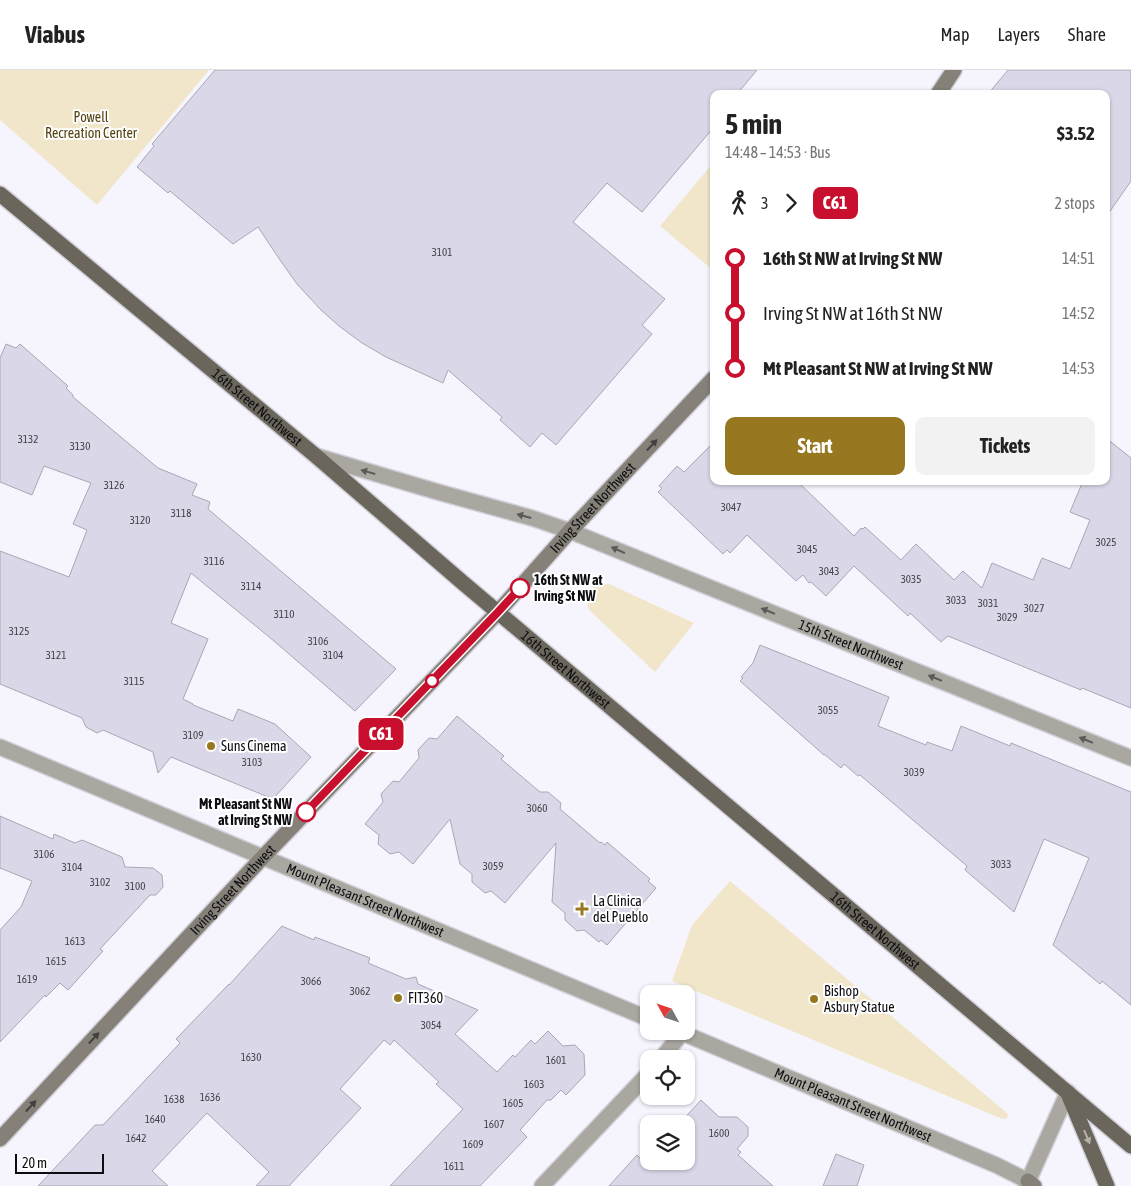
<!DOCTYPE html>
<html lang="en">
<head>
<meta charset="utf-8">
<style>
	body { margin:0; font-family:"Asap Condensed",sans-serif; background:#f2f2f2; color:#222; height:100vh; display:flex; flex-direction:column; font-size:19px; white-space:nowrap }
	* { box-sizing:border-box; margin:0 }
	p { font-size:16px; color:#767676 }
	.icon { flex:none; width:28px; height:28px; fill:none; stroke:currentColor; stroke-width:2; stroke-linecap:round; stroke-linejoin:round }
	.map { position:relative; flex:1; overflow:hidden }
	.side { position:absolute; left:710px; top:20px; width:400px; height:395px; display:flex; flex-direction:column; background:#fff; border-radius:10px; box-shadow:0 1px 4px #0004 }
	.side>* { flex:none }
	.badge { padding:0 10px; border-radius:8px; font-size:18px; line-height:32px }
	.needle { width:32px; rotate:310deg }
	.controls { position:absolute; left:640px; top:915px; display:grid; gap:10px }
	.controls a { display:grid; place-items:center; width:55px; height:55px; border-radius:10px; background:#fff; box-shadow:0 1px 4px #0004; font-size:25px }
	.scale { position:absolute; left:15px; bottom:12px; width:89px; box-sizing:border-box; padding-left:5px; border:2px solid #0d0c11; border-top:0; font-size:14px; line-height:18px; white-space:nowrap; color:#0d0c11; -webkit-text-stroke:4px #fff; paint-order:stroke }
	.map>.badge { position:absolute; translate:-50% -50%; box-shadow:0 0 0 2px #fff }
	.legs { display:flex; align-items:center; gap:8px; height:55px; padding:0 15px; font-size:16px }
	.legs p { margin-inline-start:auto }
	.headline { display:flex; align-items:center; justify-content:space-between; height:85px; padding:0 15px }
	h1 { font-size:28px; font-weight:700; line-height:38px }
	.cta { display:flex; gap:10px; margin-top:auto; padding:10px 15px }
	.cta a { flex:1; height:58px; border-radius:10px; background:#977821; color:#fff; font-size:20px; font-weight:700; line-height:58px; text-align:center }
	.cta a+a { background:#f2f2f2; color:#222 }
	ul { padding:0 15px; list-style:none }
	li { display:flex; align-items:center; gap:18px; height:55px; font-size:19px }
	li i { display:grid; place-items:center; width:8px; height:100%; margin:0 6px; background:currentColor }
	li i::after { content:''; width:12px; height:12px; margin:-6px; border:4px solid; border-radius:50%; background:#fff }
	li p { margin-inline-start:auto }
	li:first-child i { background:linear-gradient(#0000 50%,currentColor 0) }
	li:last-child i { background:linear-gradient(currentColor 50%,#0000 0) }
	header { display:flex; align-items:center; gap:30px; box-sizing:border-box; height:70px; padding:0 25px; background:#fff; border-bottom:1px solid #e0e0e0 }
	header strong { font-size:24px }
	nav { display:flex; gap:28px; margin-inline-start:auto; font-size:18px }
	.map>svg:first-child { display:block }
</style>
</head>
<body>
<header>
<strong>Viabus</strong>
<nav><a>Map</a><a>Layers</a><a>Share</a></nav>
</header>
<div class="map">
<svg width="1131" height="1116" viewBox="0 0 1131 1116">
	<rect width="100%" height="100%" fill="#f6f5fe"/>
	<g fill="#f1e6ca">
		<path d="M0 0H209L97 135 0 50Z"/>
		<path d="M714 92V201L660 156Z"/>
		<path d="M595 514H609L694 553 655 602 589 540 586 528Z"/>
		<path d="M730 811 1007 1043 1008 1046 1007 1048 1003 1049 1000 1048 672 911 692 855Z"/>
	</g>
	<g fill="#dad8e8" stroke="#a9a6b5">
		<path d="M215 0H757L737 24H714V57L642 142 607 113 573 152 665 229 642 255 652 264 556 375 542 363 530 377 500 350 502 347 448 300 443 313 386 287 362 273 339 256 321 240 297 214 280 190 258 157 233 174 170 121 168 123 137 97 154 76 152 74Z"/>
		<path d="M1008 0H1131V111L1106 147V24H988Z"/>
		<path d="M6 274 16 278 20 274 68 316 66 318 73 325V327L158 398 197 414 192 425 210 432 208 439 396 599 355 641 274 571 191 503 171 553 208 569 183 629 193 634V635L233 651 238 639 275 654 311 687 273 729 171 687 158 703 153 682 103 660 97 663 86 657 82 648 0 614V481L69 507 87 460 73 454 91 413 44 396 32 425 0 412V288Z"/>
		<path d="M1106 368 1131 388V638L1082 618 1081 620 948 566 941 572 910 543 908 546 854 496 826 526 811 512 809 513 803 505 796 511 747 465 730 483 727 480 723 484 658 422 662 418 659 416 677 396 684 402 714 372V411H797L854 466 861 458 863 459 865 457 901 490 916 474 954 510 963 501 982 518 992 493 1033 510 1042 488 1070 499 1090 450 1070 442 1083 411H1106Z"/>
		<path d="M760 575 889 627 878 656 926 675 927 672 952 681 961 656 1010 676 1011 673 1131 722V935L1102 911 1100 914 1053 875 1089 788 1044 769 1014 842 965 800 967 796 860 705 858 706 844 694 841 698 824 684V685L740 611 743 608 741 607 753 593Z"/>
		<path d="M457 646 504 686 501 689 540 722H548L561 733 560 739 600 773 601 772 605 775 607 772 650 809 648 811 656 818 607 875 601 870 599 872 584 860 577 861 565 850V843L552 832 556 773 505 833 491 821 485 823 472 812V804L460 794 450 749 413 794 399 782 390 784 378 774 379 765 365 754 383 732 381 724 393 711 399 712 419 688 418 680 429 668 437 669Z"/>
		<path d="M0 746 53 769 54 764 75 773 82 770 122 787 125 797 153 798 162 805 163 817 156 825H150L100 879 103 881 68 920 60 913 46 927 45 925 0 972V860L21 837 32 811 0 798Z"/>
		<path d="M282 856 314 870 315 867 370 888 368 893 406 909 416 907 418 914 478 940 455 964 497 1002 513 985 515 987 531 970 535 974 548 961 563 976 575 975 584 984 585 1005 566 1025 561 1020 551 1030H547L520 1060 527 1067 480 1116H390L463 1039 436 1014 439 1012 394 970 390 975 384 970 340 1019 361 1038 289 1116H256L269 1102 207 1043 152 1101 168 1116H38L95 1055H103L121 1036 180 973 176 969 229 914V915Z"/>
		<path d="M701 1030 719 1047H737L748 1057V1066L737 1079 741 1082 738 1085 773 1116H609L637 1085 644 1092 649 1087V1091H686V1054H679Z"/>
		<path d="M836 1084 864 1095 857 1116H823Z"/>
	</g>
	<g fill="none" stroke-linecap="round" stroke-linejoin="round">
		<g stroke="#d1d0d8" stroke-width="18">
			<g id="minor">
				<path d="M661 989 682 963"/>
				<path d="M542 1116 649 1003"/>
			</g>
		</g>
		<g stroke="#d1d0d8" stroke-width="18">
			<g id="tertiary">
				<path id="s1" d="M316 386 438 422 532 448 570 461 1131 688"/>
				<path id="s2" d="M0 677 649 949"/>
				<path id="s3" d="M678 961 996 1095 1028 1111"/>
				<path d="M1026 1116 1068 1022"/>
			</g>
		</g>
		<g stroke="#d1d0d8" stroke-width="18">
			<g id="secondary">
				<path d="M938 24 954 0"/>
				<path id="s4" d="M0 1069 263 787 498 542 570 461 714 308"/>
				<path d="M1028 1111 1034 1116"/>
			</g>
		</g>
		<g stroke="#d1d0d8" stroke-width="18">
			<g id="primary">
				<path id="s5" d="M0 124 316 386 462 512 1131 1076"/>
				<path d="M1069 1026 1107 1116"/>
			</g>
		</g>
		<use href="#minor" stroke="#aaa7a0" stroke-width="15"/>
		<use href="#tertiary" stroke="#aaa7a0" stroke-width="15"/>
		<use href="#secondary" stroke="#858178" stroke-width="15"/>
		<use href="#primary" stroke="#6b665b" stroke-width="15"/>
	</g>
	<defs><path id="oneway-solid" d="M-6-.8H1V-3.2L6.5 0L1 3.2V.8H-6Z" transform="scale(1.25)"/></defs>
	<g fill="#43413f">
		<use href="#oneway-solid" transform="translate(652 375) rotate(-47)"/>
		<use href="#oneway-solid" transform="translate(94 968) rotate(-47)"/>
		<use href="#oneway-solid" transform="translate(31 1036) rotate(-47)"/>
	</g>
	<g fill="#5c5a58">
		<use href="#oneway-solid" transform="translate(368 402) rotate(-164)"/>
		<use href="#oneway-solid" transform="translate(524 446) rotate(-165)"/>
		<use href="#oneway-solid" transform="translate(618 480) rotate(-156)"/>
		<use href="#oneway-solid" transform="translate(768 541) rotate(-158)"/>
		<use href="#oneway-solid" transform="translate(935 608) rotate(-158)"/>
		<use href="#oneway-solid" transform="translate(1086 670) rotate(-158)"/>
	</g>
	<use fill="#b5b2ad" href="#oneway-solid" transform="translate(1087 1067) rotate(67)"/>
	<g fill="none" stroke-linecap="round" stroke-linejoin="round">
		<g stroke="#fff" stroke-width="11">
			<path id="line-1" d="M306 742 498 542 520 518"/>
		</g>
		<use href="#line-1" stroke="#c8102e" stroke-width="8"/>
	</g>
	<g fill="#fff" stroke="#c8102e" stroke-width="2.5">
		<circle cx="520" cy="518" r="9"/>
		<circle cx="432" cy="611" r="6"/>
		<circle cx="306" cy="742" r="9"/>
	</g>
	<g fill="#977821" stroke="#fff" stroke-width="2">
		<circle cx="211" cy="676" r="5"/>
		<path d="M579.5 831.5h5v5h5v5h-5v5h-5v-5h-5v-5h5z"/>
		<circle cx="398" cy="928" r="5"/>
		<circle cx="814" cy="929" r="5"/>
	</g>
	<g text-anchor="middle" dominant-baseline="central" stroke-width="4" stroke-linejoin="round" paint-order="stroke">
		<g font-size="11" fill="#403f47">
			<text x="442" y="182">3101</text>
			<text x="28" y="369">3132</text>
			<text x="80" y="376">3130</text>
			<text x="114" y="415">3126</text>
			<text x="731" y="437">3047</text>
			<text x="181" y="443">3118</text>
			<text x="140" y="450">3120</text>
			<text x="1106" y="472">3025</text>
			<text x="807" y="479">3045</text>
			<text x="214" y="491">3116</text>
			<text x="829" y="501">3043</text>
			<text x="911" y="509">3035</text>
			<text x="251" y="516">3114</text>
			<text x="956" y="530">3033</text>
			<text x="988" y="533">3031</text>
			<text x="1034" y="538">3027</text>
			<text x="284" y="544">3110</text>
			<text x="1007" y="547">3029</text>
			<text x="19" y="561">3125</text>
			<text x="318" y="571">3106</text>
			<text x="56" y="585">3121</text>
			<text x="333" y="585">3104</text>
			<text x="134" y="611">3115</text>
			<text x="828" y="640">3055</text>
			<text x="193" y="665">3109</text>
			<text x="252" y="692">3103</text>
			<text x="914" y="702">3039</text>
			<text x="537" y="738">3060</text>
			<text x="44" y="784">3106</text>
			<text x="1001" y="794">3033</text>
			<text x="493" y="796">3059</text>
			<text x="72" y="797">3104</text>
			<text x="100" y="812">3102</text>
			<text x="135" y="816">3100</text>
			<text x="75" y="871">1613</text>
			<text x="56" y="891">1615</text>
			<text x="27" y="909">1619</text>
			<text x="311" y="911">3066</text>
			<text x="360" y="921">3062</text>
			<text x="431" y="955">3054</text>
			<text x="251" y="987">1630</text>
			<text x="556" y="990">1601</text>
			<text x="534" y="1014">1603</text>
			<text x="210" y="1027">1636</text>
			<text x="174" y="1029">1638</text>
			<text x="513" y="1033">1605</text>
			<text x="155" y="1049">1640</text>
			<text x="494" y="1054">1607</text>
			<text x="719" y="1063">1600</text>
			<text x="136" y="1068">1642</text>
			<text x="473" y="1074">1609</text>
			<text x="454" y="1096">1611</text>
		</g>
		<g font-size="14" fill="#55420f" stroke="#fff">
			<text x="91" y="47">Powell<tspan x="91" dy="16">Recreation Center</tspan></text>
		</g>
		<g font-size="14" fill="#0d0c11" stroke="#fff">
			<text stroke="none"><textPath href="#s5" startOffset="334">16th Street Northwest</textPath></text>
			<text stroke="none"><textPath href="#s4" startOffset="866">Irving Street Northwest</textPath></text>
			<text stroke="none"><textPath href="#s1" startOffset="568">15th Street Northwest</textPath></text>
			<text stroke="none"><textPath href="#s5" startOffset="739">16th Street Northwest</textPath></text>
			<text stroke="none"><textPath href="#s4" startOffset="341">Irving Street Northwest</textPath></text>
			<text stroke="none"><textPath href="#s2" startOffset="396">Mount Pleasant Street Northwest</textPath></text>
			<text stroke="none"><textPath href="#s5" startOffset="1144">16th Street Northwest</textPath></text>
			<text stroke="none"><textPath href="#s3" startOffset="190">Mount Pleasant Street Northwest</textPath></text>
		</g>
		<g font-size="14" font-weight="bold" fill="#0d0c11" stroke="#fff" text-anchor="start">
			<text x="534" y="510">16th St NW at<tspan x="534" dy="16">Irving St NW</tspan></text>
			<text x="292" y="734" text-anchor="end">Mt Pleasant St NW<tspan x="292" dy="16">at Irving St NW</tspan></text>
		</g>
		<g font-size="14" fill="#0d0c11" stroke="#fff" text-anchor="start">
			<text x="221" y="676">Suns Cinema</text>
			<text x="593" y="831">La Clinica<tspan x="593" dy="16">del Pueblo</tspan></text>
			<text x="824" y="921">Bishop<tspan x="824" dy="16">Asbury Statue</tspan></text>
			<text x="408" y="928">FIT360</text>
		</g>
	</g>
</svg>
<div class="controls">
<a><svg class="needle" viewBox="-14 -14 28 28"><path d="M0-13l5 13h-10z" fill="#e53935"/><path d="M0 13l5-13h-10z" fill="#767676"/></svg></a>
<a><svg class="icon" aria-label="locate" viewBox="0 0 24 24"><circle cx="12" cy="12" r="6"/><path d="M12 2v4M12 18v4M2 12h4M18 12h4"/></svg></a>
<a><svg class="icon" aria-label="layers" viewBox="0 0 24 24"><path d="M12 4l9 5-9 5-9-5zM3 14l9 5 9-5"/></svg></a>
</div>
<div class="scale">20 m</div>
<b class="badge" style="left:381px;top:664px;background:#c8102e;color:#fff">C61</b>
<section class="side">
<div class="headline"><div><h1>5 min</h1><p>14:48 – 14:53 · Bus</p></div><b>$3.52</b></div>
<div class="legs"><svg class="icon" aria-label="walk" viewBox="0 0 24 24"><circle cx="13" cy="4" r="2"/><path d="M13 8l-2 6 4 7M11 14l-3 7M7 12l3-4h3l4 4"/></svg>3<svg class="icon" aria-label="forward" viewBox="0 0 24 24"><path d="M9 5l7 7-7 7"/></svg><b class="badge" style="background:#c8102e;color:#fff">C61</b><p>2 stops</p></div>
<ul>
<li><i style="color:#c8102e"></i><b>16th St NW at Irving St NW</b><p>14:51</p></li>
<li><i style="color:#c8102e"></i><span>Irving St NW at 16th St NW</span><p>14:52</p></li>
<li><i style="color:#c8102e"></i><b>Mt Pleasant St NW at Irving St NW</b><p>14:53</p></li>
</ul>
<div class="cta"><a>Start</a><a>Tickets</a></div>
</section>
</div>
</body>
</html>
